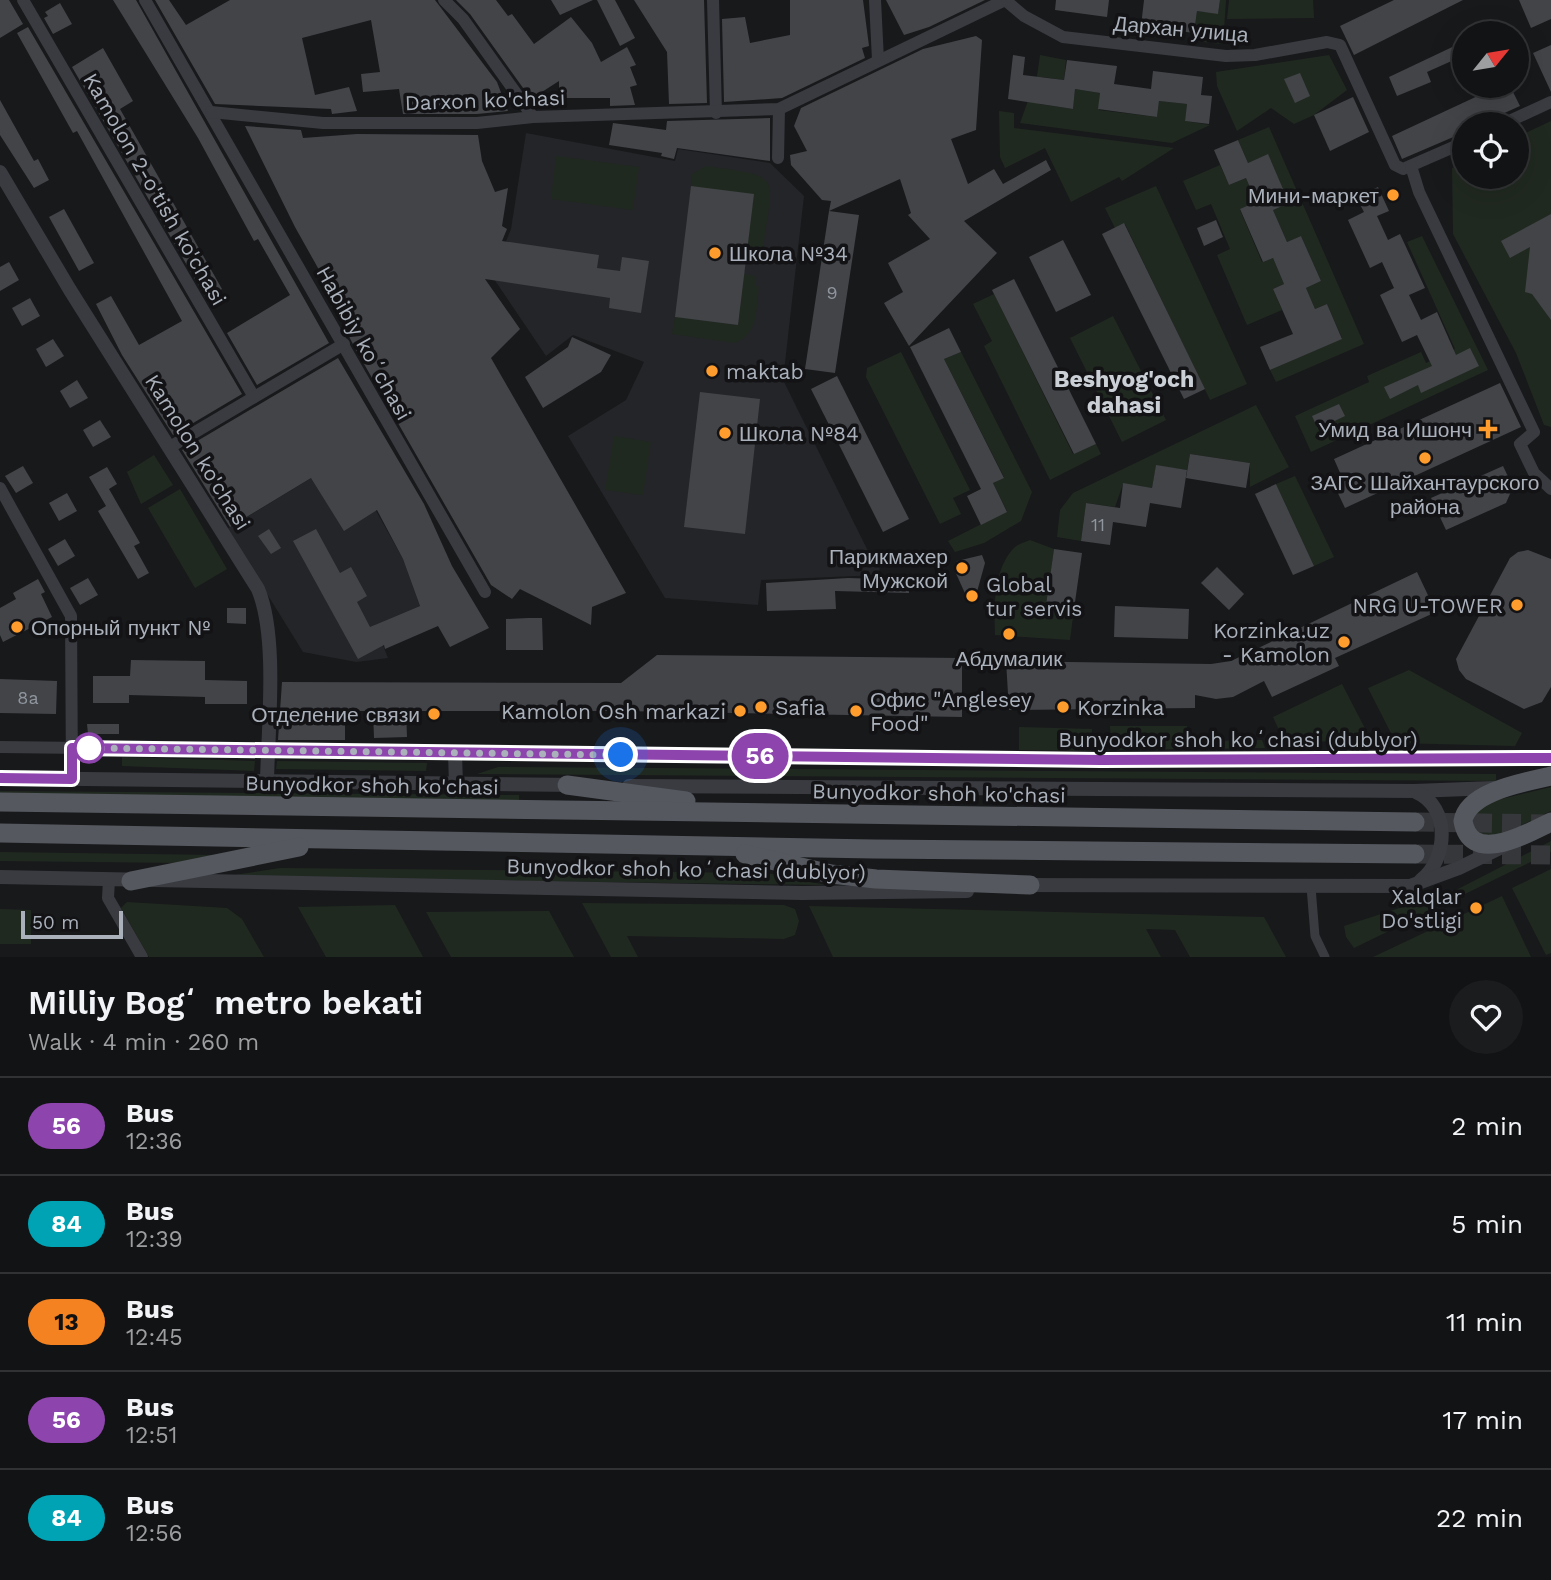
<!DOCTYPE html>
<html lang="en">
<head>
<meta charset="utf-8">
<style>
	body { margin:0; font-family:"Work Sans",sans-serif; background:#1b1c1d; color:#f1f3f6; height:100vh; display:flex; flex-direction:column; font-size:26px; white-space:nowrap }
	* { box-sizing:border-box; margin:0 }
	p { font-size:23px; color:#9c9ea0 }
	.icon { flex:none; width:38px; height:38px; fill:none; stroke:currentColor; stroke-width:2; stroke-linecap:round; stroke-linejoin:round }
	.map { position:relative; height:957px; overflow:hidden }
	.details { display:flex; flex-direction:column; background:#121314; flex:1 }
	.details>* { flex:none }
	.badge { padding:0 14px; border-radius:23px; font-size:24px; line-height:46px }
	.needle { width:46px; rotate:60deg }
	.controls { position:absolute; left:1452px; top:21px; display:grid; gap:14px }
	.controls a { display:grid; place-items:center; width:77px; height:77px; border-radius:50%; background:#121314; box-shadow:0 7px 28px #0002,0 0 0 2px #313234; font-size:35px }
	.scale { position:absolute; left:21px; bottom:18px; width:102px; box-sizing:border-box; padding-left:7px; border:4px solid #aab1bb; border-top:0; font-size:19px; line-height:24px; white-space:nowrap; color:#aab1bb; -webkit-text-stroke:5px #131316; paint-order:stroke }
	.you { position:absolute; width:35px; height:35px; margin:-18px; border:5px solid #fff; border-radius:50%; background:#1a73e8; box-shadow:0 0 0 10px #1a73e833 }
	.map>.badge { position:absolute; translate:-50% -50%; box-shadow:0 0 0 4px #fff }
	.round { display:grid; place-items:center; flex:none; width:74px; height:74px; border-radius:37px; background:#1b1c1d }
	.headline { display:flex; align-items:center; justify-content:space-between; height:119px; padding:0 28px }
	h1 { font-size:33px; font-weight:600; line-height:52px }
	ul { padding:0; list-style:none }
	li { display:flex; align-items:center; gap:21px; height:98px; padding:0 28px; border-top:2px solid #313234 }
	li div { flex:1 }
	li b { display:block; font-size:26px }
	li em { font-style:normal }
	li .badge { min-width:77px; font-weight:700; text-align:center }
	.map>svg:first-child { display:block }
</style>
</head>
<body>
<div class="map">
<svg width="1551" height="957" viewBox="0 0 1551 957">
	<rect width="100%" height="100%" fill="#18191b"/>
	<g fill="#242528">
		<path d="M526 133 675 161 678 149 770 163 804 196 783 380 867 549 881 551 879 575 761 580 758 605 665 598 568 436 626 400 644 362 573 335 546 356 492 276 511 229Z"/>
		<path d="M346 457 403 559 420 606 375 625 388 658 356 662 303 652 227 529Z"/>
	</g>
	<g fill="#202920">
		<path d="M1220 0H1226L1223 44 1193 41 1197 11 1218 13Z"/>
		<path d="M1229 0H1313L1314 18 1227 19Z"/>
		<path d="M1040 55 1066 60 1064 80 1042 77 1039 104 1073 109 1075 89 1100 93 1099 110 1157 117 1159 101 1187 104 1185 121 1210 125 1172 143 1020 123 1037 76Z"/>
		<path d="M1329 55 1347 90 1314 115 1294 124 1271 108 1237 131 1217 86 1216 72Z"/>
		<path d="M999 111 1014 113V128L1174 148 1122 181 1119 177 1071 202 1045 148 1005 168 1000 157Z"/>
		<path d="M1551 121V427L1544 425 1516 353 1453 234 1452 168 1465 162V177H1517V137Z"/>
		<path d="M1269 127 1364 344 1276 382 1270 370 1342 338 1327 304 1315 309 1306 288 1321 281 1301 236 1287 242 1273 210 1267 155 1248 163 1238 140Z"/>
		<path d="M556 156 639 167 633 210 551 199Z"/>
		<path d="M1220 165 1229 185 1246 178 1256 202 1240 210 1262 262 1273 258 1284 284 1273 289 1282 310 1247 325 1217 255 1230 249 1211 204 1196 210 1183 181Z"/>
		<path d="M706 166C784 177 773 173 763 249L747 247 691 186 692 174Z"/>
		<path d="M1156 186 1247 384 1210 400 1125 224 1115 228 1105 208Z"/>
		<path d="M1422 236 1488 370 1311 452 1295 416 1369 382 1367 376 1421 352 1426 363 1455 349 1407 242Z"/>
		<path d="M744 274 756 276 755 286 759 287C756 308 759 334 735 343L672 334 675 317 738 325Z"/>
		<path d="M994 294 1073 454 1096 444 1101 454 1050 480 984 346 992 341 973 304Z"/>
		<path d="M1113 316 1166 420 1122 442 1070 338Z"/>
		<path d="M901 352 970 490 953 498 961 514 940 524 866 377 867 368Z"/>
		<path d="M961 352 1032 492 1021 521 984 543 955 552 948 541 1007 511 993 483 1004 477 944 359Z"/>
		<path d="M1256 405 1289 467 1250 487V463L1190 454 1187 470 1156 466 1152 488 1123 484 1115 507 1086 503 1081 541 1057 537 1060 510 1073 493Z"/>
		<path d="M614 436 651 442 643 495 605 490Z"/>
		<path d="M154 455 173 485 141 504 127 472Z"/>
		<path d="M1295 476 1334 557 1314 566 1276 484Z"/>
		<path d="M180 489 227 569 195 588 148 508Z"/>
		<path d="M1030 540 1054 549 1046 605 1074 609 1070 640 995 635C994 608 993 568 1015 547 1018 544 1026 542 1030 540Z"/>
		<path d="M1409 670 1522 733 1515 746 1396 743 1368 688Z"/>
		<path d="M1342 684 1372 742 1284 741 1273 717Z"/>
		<path d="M1110 726H1187V749L1111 750Z"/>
		<path d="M1019 727 1092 729 1091 751 1019 750Z"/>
		<path d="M1262 740 1265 748 1203 749 1202 741Z"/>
		<path d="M122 757 255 761 254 771 122 766Z"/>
		<path d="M277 761 427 763 426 771 276 769Z"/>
		<path d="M498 767 1496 774V781L477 774Z"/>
		<path d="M1551 787V811L1501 835H1478L1471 817 1485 803Z"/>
		<path d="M0 791 519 795V801L0 796Z"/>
		<path d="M1551 841V852L1354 948 1346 937 1344 926 1458 889Z"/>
		<path d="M0 852 220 855 182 863 0 861Z"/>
		<path d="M280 868 767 873 826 885 221 877Z"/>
		<path d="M1551 869V953L1546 955 1512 888Z"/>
		<path d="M1502 896 1531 957H1373Z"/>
		<path d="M127 902 227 908 242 919 264 957H149L121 908Z"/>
		<path d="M582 903 784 905 795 909 799 921 795 935 784 939 627 936 638 957H611Z"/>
		<path d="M395 905 423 957H326L298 907Z"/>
		<path d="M809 906 1264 917 1286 957H1190L1175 930 1146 929 1161 957H833Z"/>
		<path d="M0 909 31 910V944H0Z"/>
		<path d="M549 911 574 957H451L426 912Z"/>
	</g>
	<g fill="#424448">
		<path d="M0 0H9L23 24 0 38Z"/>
		<path d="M113 0H136L329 343 257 385 227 333 290 295 258 239 254 241 198 138Z"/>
		<path d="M155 0H169L186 25 230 0H435L497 82 508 111 477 114H403L399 89 363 92 361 74 380 72 371 20 302 38 315 95 349 87 357 111 332 114 331 109 215 104Z"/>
		<path d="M456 0H496L508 16 512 14 534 44 571 17 592 43 601 62 627 47 636 65 630 67 637 85 630 87 635 105 610 106V98H559V81L531 99 470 14Z"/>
		<path d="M551 0H593L560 15Z"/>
		<path d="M597 0H615L635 38 620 46Z"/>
		<path d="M634 0H704L707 103 669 104 667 52Z"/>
		<path d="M790 0H863L869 46 862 48 865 58 782 98 724 102 722 19 745 17 750 43 790 35Z"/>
		<path d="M886 0H985L929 27 904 35Z"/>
		<path d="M1056 0H1109L1107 17 1055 10Z"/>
		<path d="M1144 0H1220L1218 14 1197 11 1194 33 1141 26Z"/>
		<path d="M1394 0H1463L1354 55 1340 26Z"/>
		<path d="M1519 0H1551V19L1531 28Z"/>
		<path d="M60 3 72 24 53 34 44 18 48 16 45 12Z"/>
		<path d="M28 27 242 394 173 435 122 355 96 304 111 296 139 345 182 321 77 131 73 133 17 33Z"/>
		<path d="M976 36 982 40 976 130 951 139 968 184 994 169 1003 184 1046 160 1051 170 964 221 997 253 909 346 884 303 903 292 888 263 930 239 908 215 911 213 900 179 829 211 831 201 822 200 791 165 790 155 807 151 794 126 801 108 923 49Z"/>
		<path d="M1465 41V55L1427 72 1431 82 1397 96 1389 77Z"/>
		<path d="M1551 45V92L1533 53Z"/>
		<path d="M103 48 133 101 120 109 222 289 206 298 72 67Z"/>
		<path d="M1013 55 1025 57 1023 75 1064 80 1067 60 1117 66 1114 84 1151 89 1153 71 1203 77 1201 95 1212 96 1209 124 1185 121 1187 104 1159 101 1157 117 1098 109 1100 93 1075 89 1073 109 1008 99Z"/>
		<path d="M1300 73 1310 96 1295 103 1284 79Z"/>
		<path d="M1499 86H1510L1520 106 1480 124H1465V132L1402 159 1392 136Z"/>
		<path d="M1353 97 1369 132 1330 151 1314 115Z"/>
		<path d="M0 100 34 161 38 159 49 180 34 188 0 135Z"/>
		<path d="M770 118V161L677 148 674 159 661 156 662 153 609 145 613 123 666 130 667 121Z"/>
		<path d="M245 126 301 130 303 138 357 134 478 135 482 161 495 192 508 188 502 226 507 229 502 241 599 255 597 268 620 271 622 257 649 261 641 313 609 308 610 298 485 279 520 329 491 358 626 593 592 607 591 625 520 589 512 599 491 585 356 350 341 321 346 318 295 227Z"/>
		<path d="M1238 140 1248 163 1268 154 1289 203 1273 210 1287 242 1301 236 1321 281 1306 288 1315 309 1327 304 1342 339 1270 370 1260 347 1293 334 1273 289 1284 284 1273 258 1263 262 1240 209 1256 202 1246 178 1229 185 1214 150Z"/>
		<path d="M691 186 754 194 738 325 675 317Z"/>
		<path d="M1378 187 1389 211 1377 216 1388 240 1400 234 1425 288 1409 295 1421 320 1437 312 1456 355 1470 348 1479 366 1421 393 1418 385 1390 399 1384 387 1432 366 1417 335 1402 342 1380 295 1394 288 1382 262 1370 268 1348 220 1364 212 1356 197Z"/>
		<path d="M64 209 94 263 79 271 49 217Z"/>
		<path d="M829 211 859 215 835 373 805 369Z"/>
		<path d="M1551 214V320L1532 294 1525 292 1530 247 1510 258 1501 241Z"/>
		<path d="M1216 220 1223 237 1204 246 1197 228Z"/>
		<path d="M1124 223 1205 389 1184 399 1102 234Z"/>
		<path d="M1063 240 1091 295 1056 312 1029 257Z"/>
		<path d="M9 262 19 280 0 291V267Z"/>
		<path d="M1014 279 1096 444 1074 454 992 290Z"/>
		<path d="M30 298 40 316 22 326 12 308Z"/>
		<path d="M949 328 961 352 944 359 1004 478 993 483 1007 512 981 525 967 496 981 489 910 347Z"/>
		<path d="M572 337 611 355 601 372 543 408 525 377 568 347Z"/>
		<path d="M53 339 64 356 46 367 36 349Z"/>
		<path d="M338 358 424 504 452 566 489 628 450 647 438 626 385 649 384 645 358 659 293 541 316 529 340 573 351 567 367 596 357 602 370 627 420 606 403 559 377 510 344 531 311 478 230 527 182 450Z"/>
		<path d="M837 376 909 519 883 532 811 389Z"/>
		<path d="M77 380 88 398 70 408 60 391Z"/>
		<path d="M1500 383 1521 427 1345 508 1335 487 1344 482 1334 459Z"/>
		<path d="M700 392 760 399 745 534 684 527Z"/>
		<path d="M1339 404 1345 416 1318 429 1312 416Z"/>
		<path d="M100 420 111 437 93 447 83 430Z"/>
		<path d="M1190 454 1250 463 1246 488 1186 478Z"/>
		<path d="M1156 465 1187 470 1181 508 1150 503 1146 527 1113 522 1110 545 1081 541 1086 503 1120 508 1123 483 1152 488Z"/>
		<path d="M23 466 33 483 16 493 5 476Z"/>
		<path d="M1503 466 1513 487 1506 503 1446 530 1431 498Z"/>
		<path d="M107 467 117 484 109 489 140 543 134 546 149 573 138 579 98 511 106 506 89 477Z"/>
		<path d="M1276 484 1314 566 1293 575 1255 494Z"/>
		<path d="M67 493 77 511 59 521 49 503Z"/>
		<path d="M269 529 281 548 271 554 258 536Z"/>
		<path d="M65 539 75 556 58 566 48 549Z"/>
		<path d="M1054 549 1082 553 1074 609 1046 605Z"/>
		<path d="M1528 550 1551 559V687L1542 702 1524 709 1466 679 1459 670 1456 659 1510 558 1518 552Z"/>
		<path d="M982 555 985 563 975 599 968 600 954 569 957 561Z"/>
		<path d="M1217 567 1244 594 1229 610 1201 583Z"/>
		<path d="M1417 572 1436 612 1335 658 1339 666 1272 697 1264 681 1233 697 1216 699 1195 695V708L1009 710 1006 661 1211 664 1231 661Z"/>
		<path d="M88 578 98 595 80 605 70 588Z"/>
		<path d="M848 578 909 580V593L835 591 836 609 767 611 766 583Z"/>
		<path d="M38 579 45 592 41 594 52 617 3 642 0 635V608L16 599 13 593Z"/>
		<path d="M1115 606 1189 609 1188 639 1114 637Z"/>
		<path d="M227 608H246V624L227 623Z"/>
		<path d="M528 618H542L543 650H506V619Z"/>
		<path d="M657 655 962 658V717L621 711H406L407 737 374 738 373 711H345V740H278L282 682 621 683Z"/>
		<path d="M131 660 205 661V680L247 681V704H205V697L129 695V703H93V676H130Z"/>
		<path d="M0 679 57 681 56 714 0 713Z"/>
		<path d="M87 724H119V734H88Z"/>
	</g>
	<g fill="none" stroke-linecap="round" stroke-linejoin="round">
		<g stroke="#35373b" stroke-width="19" stroke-dasharray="19 10" stroke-linecap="butt">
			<path d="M1415 822 1550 824"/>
			<path d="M1415 854 1551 855"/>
		</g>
		<path stroke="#393b40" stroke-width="9" d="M1311 887 1315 936 1325 957"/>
		<g stroke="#393b40" stroke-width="12">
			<path d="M23 0 254 397"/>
			<path d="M145 0 485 592"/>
			<path d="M444 0 463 19 533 117"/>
			<path d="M713 0 716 113"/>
			<path d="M875 0 878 60"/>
			<path d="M1005 0 1024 16 1063 37 1226 56 1255 55 1327 42 1340 45 1395 165 1403 169 1465 142"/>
			<path d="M211 112 323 123H477L533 117 779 109 1005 0"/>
			<path d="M1503 124 1551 102"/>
			<path d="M778 158 779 109"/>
			<path d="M1411 166 1419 192 1534 432 1520 444 1534 473 1551 489"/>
			<path d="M170 447 344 344"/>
			<path d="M0 488 71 616 72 778"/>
			<path d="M0 747 1101 760 1551 758"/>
			<path d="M109 880 108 898 142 957"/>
		</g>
		<g stroke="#393b40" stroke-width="14">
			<path d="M0 172 70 290 258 589C278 637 268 728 267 781"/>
			<path d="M455 754 456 784"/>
			<path d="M0 778 577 785"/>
			<path d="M629 786 1414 791 1494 788"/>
			<path d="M1416 792C1451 807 1448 859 1421 880"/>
			<path d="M0 877 802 893 967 891"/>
			<path d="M1022 885 1410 886 1459 868 1504 846"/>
		</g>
		<g stroke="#55585f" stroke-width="19">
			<path d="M1551 776C1526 782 1468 791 1463 821 1471 866 1526 834 1551 822"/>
			<path d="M567 785 686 801"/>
			<path d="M0 802 1415 822"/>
			<path d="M0 833 874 849 1415 854"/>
			<path d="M745 854 831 874 876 879 1030 885"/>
			<path d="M131 881 299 847"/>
		</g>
	</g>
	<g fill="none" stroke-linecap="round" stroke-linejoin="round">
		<g stroke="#fff" stroke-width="16">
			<path id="line" d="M0 778 72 779V748L1101 760 1551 758"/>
		</g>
		<use href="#line" stroke="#8e44ad" stroke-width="10"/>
		<path stroke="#aab1bb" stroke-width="7" stroke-dasharray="0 12.6" d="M89 748 621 755"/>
	</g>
	<g fill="#fe9d2d" stroke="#131316" stroke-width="2.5">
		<circle cx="1393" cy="195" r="7"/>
		<circle cx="715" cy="253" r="7"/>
		<circle cx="712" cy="371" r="7"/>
		<path d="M1484.5 418.5h7v7h7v7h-7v7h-7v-7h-7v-7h7z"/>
		<circle cx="725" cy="433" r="7"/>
		<circle cx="1425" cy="458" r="7"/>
		<circle cx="962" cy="568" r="7"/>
		<circle cx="972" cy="596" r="7"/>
		<circle cx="1517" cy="605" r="7"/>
		<circle cx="17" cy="627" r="7"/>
		<circle cx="1009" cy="634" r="7"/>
		<circle cx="1344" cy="642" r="7"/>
		<circle cx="761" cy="707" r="7"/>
		<circle cx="1063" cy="707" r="7"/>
		<circle cx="740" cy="711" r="7"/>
		<circle cx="856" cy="711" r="7"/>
		<circle cx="434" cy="714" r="7"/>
		<circle cx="1476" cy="908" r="7"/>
	</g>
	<circle fill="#fff" stroke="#8e44ad" stroke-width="3.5" cx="89" cy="748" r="14"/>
	<g text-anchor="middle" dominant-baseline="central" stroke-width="7" stroke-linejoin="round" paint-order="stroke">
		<g font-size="18" fill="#90969e">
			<text x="832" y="292">9</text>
			<text x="1098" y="524">11</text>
			<text x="28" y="697">8a</text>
		</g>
		<g font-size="21" fill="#aab1bb" stroke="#131316">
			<text transform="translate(1181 29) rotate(5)">Дархан улица</text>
			<text transform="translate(485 100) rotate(-2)">Darxon ko'chasi</text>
			<text transform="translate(155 189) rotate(60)">Kamolon 2-o'tish ko'chasi</text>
			<text transform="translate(364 343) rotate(61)">Habibiy koʻchasi</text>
			<text transform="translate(198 452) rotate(58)">Kamolon ko'chasi</text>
			<text x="1238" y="739">Bunyodkor shoh koʻchasi (dublyor)</text>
			<text transform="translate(372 785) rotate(1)">Bunyodkor shoh ko'chasi</text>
			<text transform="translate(939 793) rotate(1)">Bunyodkor shoh ko'chasi</text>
			<text transform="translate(686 869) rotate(1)">Bunyodkor shoh koʻchasi (dublyor)</text>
		</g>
		<g font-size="21" fill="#aab1bb" stroke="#131316" text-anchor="end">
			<text x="1379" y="195">Мини-маркет</text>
			<text x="729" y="253" text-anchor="start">Школа №34</text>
			<text x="726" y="371" text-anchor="start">maktab</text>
			<text x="1472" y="429">Умид ва Ишонч</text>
			<text x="739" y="433" text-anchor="start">Школа №84</text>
			<text x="1425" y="482" text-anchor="middle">ЗАГС Шайхантаурского<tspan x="1425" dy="24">района</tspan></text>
			<text x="948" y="556">Парикмахер<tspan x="948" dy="24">Мужской</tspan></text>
			<text x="986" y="584" text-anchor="start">Global<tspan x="986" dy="24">tur servis</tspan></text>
			<text x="1503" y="605">NRG U-TOWER</text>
			<text x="31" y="627" text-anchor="start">Опорный пункт №</text>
			<text x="1330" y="630">Korzinka.uz<tspan x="1330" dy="24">- Kamolon</tspan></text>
			<text x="1009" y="658" text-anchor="middle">Абдумалик</text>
			<text x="870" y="699" text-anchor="start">Офис "Anglesey<tspan x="870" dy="24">Food"</tspan></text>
			<text x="775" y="707" text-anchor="start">Safia</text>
			<text x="1077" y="707" text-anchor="start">Korzinka</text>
			<text x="726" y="711">Kamolon Osh markazi</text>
			<text x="420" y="714">Отделение связи</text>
			<text x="1462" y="896">Xalqlar<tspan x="1462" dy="24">Do'stligi</tspan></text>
		</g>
		<g font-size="23" font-weight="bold" fill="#cbd0d7" stroke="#131316">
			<text x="1124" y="379">Beshyog'och<tspan x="1124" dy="26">dahasi</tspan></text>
		</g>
	</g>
</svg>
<div class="controls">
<a><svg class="needle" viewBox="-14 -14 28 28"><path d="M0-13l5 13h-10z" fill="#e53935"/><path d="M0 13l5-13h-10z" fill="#9c9ea0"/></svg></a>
<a><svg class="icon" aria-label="locate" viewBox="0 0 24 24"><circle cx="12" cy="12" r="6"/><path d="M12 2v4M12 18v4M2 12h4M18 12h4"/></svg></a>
</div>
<div class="scale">50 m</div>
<div class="you" style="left:621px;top:755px"></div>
<b class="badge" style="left:760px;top:756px;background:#8e44ad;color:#fff">56</b>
</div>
<section class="details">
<div class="headline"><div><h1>Milliy Bogʻ metro bekati</h1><p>Walk · 4 min · 260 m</p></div><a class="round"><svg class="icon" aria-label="heart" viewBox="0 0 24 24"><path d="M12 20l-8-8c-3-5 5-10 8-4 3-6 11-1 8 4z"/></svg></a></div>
<ul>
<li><span class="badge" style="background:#8e44ad;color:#fff">56</span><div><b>Bus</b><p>12:36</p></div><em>2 min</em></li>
<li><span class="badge" style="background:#00a3b4;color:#fff">84</span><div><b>Bus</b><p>12:39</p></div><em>5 min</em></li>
<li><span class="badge" style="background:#f58220;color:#111">13</span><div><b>Bus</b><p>12:45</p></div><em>11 min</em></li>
<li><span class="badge" style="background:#8e44ad;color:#fff">56</span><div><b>Bus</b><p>12:51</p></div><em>17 min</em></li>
<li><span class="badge" style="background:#00a3b4;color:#fff">84</span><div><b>Bus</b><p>12:56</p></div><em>22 min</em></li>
</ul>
</section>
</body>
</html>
